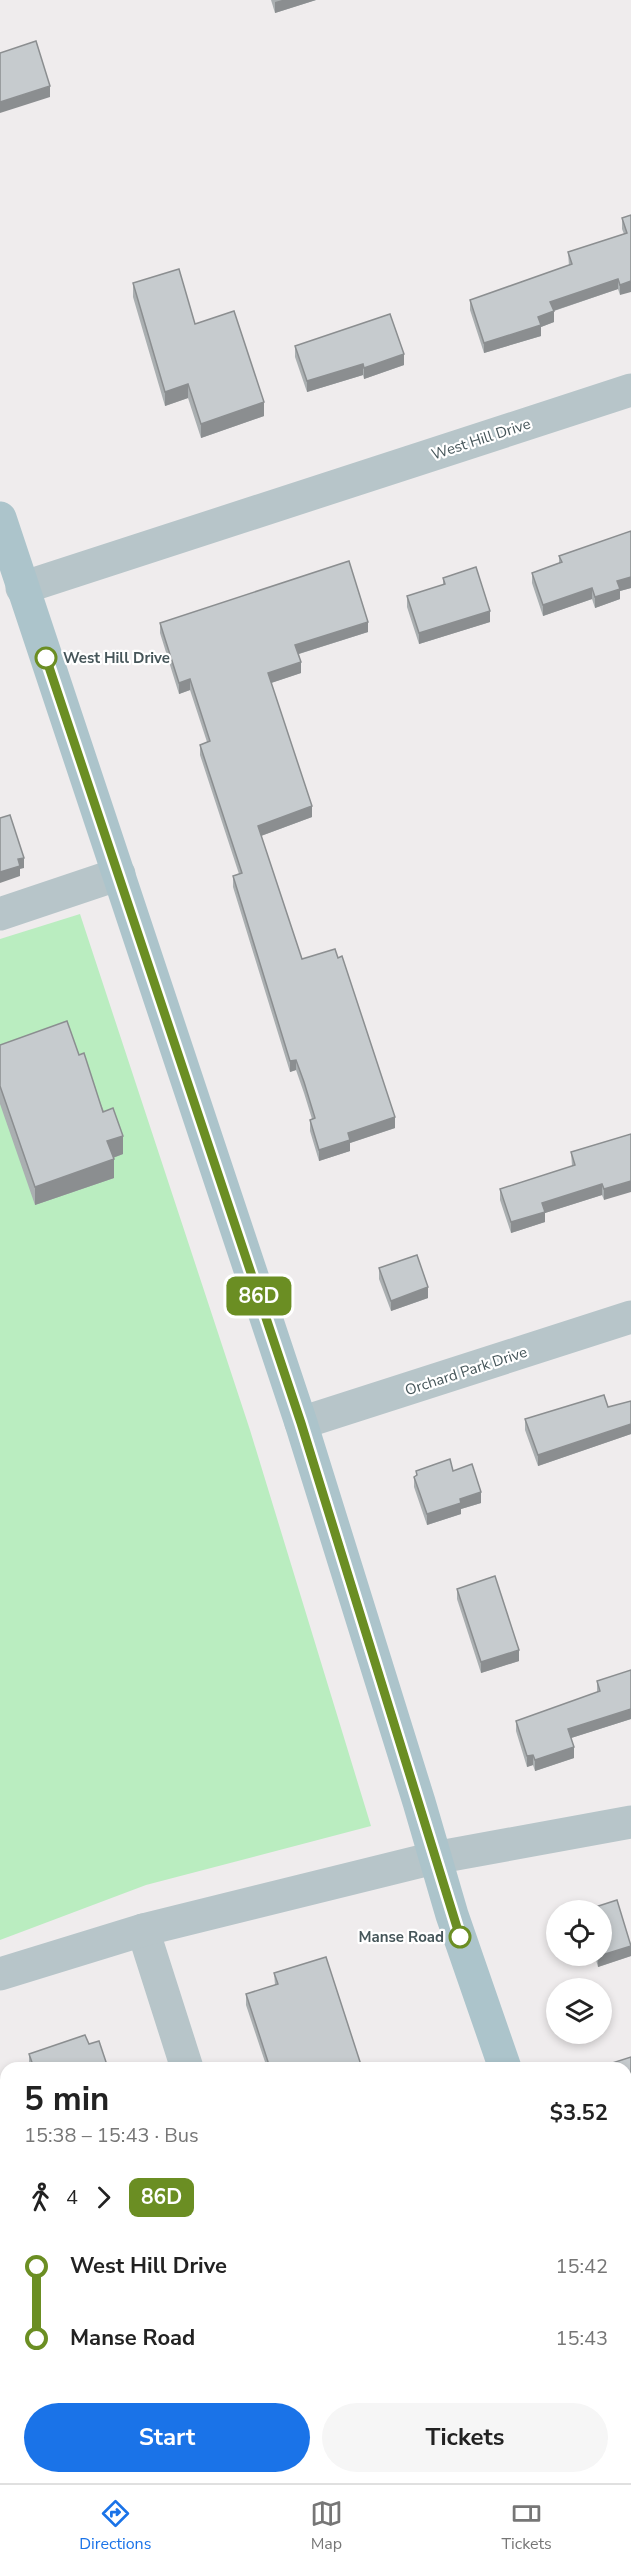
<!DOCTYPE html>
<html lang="en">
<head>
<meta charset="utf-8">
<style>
	body { margin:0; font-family:"Nunito Sans",sans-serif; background:#f6f6f6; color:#222; height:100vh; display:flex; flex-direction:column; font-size:22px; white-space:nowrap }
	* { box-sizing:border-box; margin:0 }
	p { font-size:20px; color:#767676 }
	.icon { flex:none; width:33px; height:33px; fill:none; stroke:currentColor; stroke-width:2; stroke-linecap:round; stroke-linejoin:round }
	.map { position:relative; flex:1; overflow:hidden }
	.drawer { position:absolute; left:0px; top:2062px; width:632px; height:422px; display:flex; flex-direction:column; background:#fff; border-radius:18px 18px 0 0; box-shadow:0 3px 9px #0003 }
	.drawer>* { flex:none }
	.badge { padding:0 12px; border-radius:9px; font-size:21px; line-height:39px }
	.tools { position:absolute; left:546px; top:1900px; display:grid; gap:12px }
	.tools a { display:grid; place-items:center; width:66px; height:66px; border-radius:50%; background:#fff; box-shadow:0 3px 9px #0003; font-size:30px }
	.map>.badge { position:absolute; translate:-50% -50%; box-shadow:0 0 0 3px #fff }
	.legs { display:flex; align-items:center; gap:9px; height:66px; padding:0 24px; font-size:20px }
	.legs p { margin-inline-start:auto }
	.head { display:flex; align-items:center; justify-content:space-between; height:102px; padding:0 24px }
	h1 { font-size:33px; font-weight:700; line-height:45px }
	.cta { display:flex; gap:12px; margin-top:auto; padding:12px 24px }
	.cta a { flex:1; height:69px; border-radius:36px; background:#1a73e8; color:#fff; font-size:24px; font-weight:700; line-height:69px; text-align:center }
	.cta a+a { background:#f6f6f6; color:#222 }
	ul { padding:0 24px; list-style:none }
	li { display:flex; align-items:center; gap:21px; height:72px; font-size:22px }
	li i { display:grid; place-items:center; width:9px; height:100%; margin:0 8px; background:currentColor }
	li i::after { content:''; width:15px; height:15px; margin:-8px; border:4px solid; border-radius:50%; background:#fff }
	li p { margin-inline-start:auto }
	li:first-child i { background:linear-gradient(#0000 50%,currentColor 0) }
	li:last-child i { background:linear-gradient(currentColor 50%,#0000 0) }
	.tab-bar { display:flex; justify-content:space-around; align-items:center; height:84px; border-top:2px solid #e0e0e0; background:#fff; font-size:16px; color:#767676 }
	.tab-bar a { display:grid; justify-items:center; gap:3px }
	.tab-bar .current { color:#1a73e8 }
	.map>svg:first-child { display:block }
</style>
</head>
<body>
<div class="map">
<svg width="631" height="2483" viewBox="0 0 631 2483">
	<rect width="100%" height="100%" fill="#efeced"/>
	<path fill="#baedc0" d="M80 914 250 1430 371 1826 146 1885 0 1940V939Z"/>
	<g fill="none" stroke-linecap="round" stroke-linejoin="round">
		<g stroke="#b7c5c9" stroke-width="33">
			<path d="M22 588 631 390"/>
			<path d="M0 914 119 874"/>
			<path d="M301 1423 631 1317"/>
			<path d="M143 1930 187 2068"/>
			<path d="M0 1974 143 1930 434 1858 631 1822"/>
			<path d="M0 2450 6 2449"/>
		</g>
		<g stroke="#acc4cb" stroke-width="33">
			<path d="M0 518 301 1423 419 1802 452 1915 505 2068"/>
			<path d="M626 2420 631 2436"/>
		</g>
	</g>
	<g fill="#aaafb1">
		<path d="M271 0H316L275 13Z"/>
		<path d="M631 215 620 295 618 289 554 311V322L541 327V336L484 353 470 310V300L569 266 568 252 624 234 622 229V218Z"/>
		<path d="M133 283 195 324 264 416 201 438 188 398 165 406 133 297Z"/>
		<path d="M295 346 404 365 364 379 363 375 307 392 295 357Z"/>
		<path d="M631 531V588L620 591V599L595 608 592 599 543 616 532 583V573L559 563V556Z"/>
		<path d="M443 578 490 622 419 644 407 607V596L443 585Z"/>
		<path d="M160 623 368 632 299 654 301 673 271 683 312 817 261 836 302 959 395 1128 350 1143V1151L319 1161 310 1131V1120L312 1119 304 1093 296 1070 290 1072 233 887V876L239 874 200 755V745L207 742 190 690 179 694 160 633Z"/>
		<path d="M0 1045 79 1055 123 1154 113 1158 114 1178 35 1205 0 1104Z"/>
		<path d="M631 1134 604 1200 602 1195 545 1213V1222L511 1233 500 1200V1189L572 1166 571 1152Z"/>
		<path d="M379 1268 428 1298 391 1311 379 1279Z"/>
		<path d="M631 1401V1434L538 1466 525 1430V1419L608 1407Z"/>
		<path d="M416 1471H453L481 1503 461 1509V1514L427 1525 414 1487V1477L416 1476Z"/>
		<path d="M457 1589 519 1661 481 1673 457 1599Z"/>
		<path d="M597 1681 631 1719 571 1738 574 1758 535 1771 533 1765 527 1767 516 1731V1721L597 1693Z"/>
		<path d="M631 1945V1956L598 1967 595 1956H602Z"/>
		<path d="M274 1973 362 2068H267L246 2005V1994L275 1985Z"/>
		<path d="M89 2044 108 2068H30L29 2064V2054Z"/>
	</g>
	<g fill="#8b8e90">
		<path d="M282 0H316L275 13V2Z"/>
		<path d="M50 86V97L0 113V102Z"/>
		<path d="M618 279V289L550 312V302Z"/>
		<path d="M631 281V292L620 295V285Z"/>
		<path d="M554 311V322L541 327V336L484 353V343L538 317Z"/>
		<path d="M404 354V365L364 379V368Z"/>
		<path d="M363 364V375L307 392V381Z"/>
		<path d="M188 384V398L165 406V392Z"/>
		<path d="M264 402V416L201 438V424Z"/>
		<path d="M631 577V588L620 591V599L595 608V597L617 581Z"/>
		<path d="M592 588V599L543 616V605Z"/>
		<path d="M490 611V622L419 644V633Z"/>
		<path d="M368 622V632L295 655V645Z"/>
		<path d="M301 662V673L268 684V673Z"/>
		<path d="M190 679V690L179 694V683Z"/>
		<path d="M312 806V817L258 837V826Z"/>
		<path d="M24 858V868L20 869V876L0 883V872L18 859Z"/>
		<path d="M296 1060V1070L290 1072V1061Z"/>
		<path d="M395 1117V1128L350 1143V1151L319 1161V1150L348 1133Z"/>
		<path d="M123 1136V1154L107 1160V1141Z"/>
		<path d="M114 1159V1178L35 1205V1187Z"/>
		<path d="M631 1181V1192L604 1200V1189Z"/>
		<path d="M602 1184V1195L545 1213V1222L511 1233V1222L542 1203Z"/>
		<path d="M428 1287V1298L391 1311V1301Z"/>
		<path d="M631 1424V1434L538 1466V1455Z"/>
		<path d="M481 1492V1503L461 1509V1514L427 1525V1514L460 1499Z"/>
		<path d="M519 1650V1661L481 1673V1662Z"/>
		<path d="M631 1709V1719L568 1739V1729Z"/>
		<path d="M574 1747V1758L535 1771V1760Z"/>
		<path d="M533 1755V1765L527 1767V1756Z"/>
		<path d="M631 1946V1956L598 1967V1956H602V1955Z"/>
		<path d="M631 2099V2109L626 2111V2100Z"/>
		<path d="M6 2359V2369L0 2371V2361Z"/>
		<path d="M354 2478H370L363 2483H346Z"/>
	</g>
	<g fill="#c6cbce" stroke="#8b8e90" stroke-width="1.5">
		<path d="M36 41 50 86 0 102V53Z"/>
		<path d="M631 215V281L620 285 618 279 550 302 554 311 538 317 541 325 484 343 470 300 572 264 568 252 627 233 622 218Z"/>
		<path d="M179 269 195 324 234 311 264 402 201 424 188 384 165 392 133 283Z"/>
		<path d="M390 314 404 354 364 368 363 364 307 381 295 346Z"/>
		<path d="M631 531V577L617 581 620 589 595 597 592 588 543 605 532 573 562 562 559 556Z"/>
		<path d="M349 561 368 622 295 645 301 662 268 673 312 806 258 826 302 959 335 949 338 958 342 956 395 1117 348 1133 350 1140 319 1150 310 1120 315 1118 304 1082 296 1060 290 1061 233 876 242 873 200 745 210 741 190 679 179 683 160 623Z"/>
		<path d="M476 567 490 611 419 633 407 596 445 584 443 578Z"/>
		<path d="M10 815 24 858 18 859 20 866 0 872V818Z"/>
		<path d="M67 1021 79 1055 84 1053 103 1112 113 1108 123 1136 107 1141 114 1159 35 1187 0 1086V1045Z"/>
		<path d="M631 1134V1181L604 1189 602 1184 542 1203 545 1212 511 1222 500 1189 575 1165 571 1152Z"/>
		<path d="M417 1255 428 1287 391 1301 379 1268Z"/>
		<path d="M604 1395 608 1407 631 1401V1424L538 1455 525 1419Z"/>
		<path d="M450 1459 453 1471 472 1464 481 1492 460 1499 461 1503 427 1514 414 1477 417 1475 416 1471Z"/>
		<path d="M495 1576 519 1650 481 1662 457 1589Z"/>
		<path d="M631 1670V1709L568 1729 574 1747 535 1760 533 1755 527 1756 516 1721 600 1691 597 1681Z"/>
		<path d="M617 1900 631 1946 602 1955V1911H583Z"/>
		<path d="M326 1957 362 2068H270L246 1994 278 1984 274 1973Z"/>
		<path d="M85 2035 89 2044 99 2041 108 2068H34L29 2054Z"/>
		<path d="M631 2057V2099L626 2100V2068H604L603 2066Z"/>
		<path d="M0 2186 6 2204V2359L0 2361Z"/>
		<path d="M70 2478H354L346 2483H56Z"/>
	</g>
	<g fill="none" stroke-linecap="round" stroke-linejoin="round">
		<g stroke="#fff" stroke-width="14">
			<path id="line-1" d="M46 658 301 1423 460 1937"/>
		</g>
		<use href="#line-1" stroke="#6b8e23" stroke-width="9"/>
	</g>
	<g fill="#fff" stroke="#6b8e23" stroke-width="3">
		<circle cx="46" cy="658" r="10"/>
		<circle cx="460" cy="1937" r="10"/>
	</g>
	<g text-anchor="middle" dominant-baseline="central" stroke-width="4.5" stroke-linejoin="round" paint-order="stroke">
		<g font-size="15" fill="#455559" stroke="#fff">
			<text transform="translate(481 439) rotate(-18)">West Hill Drive</text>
			<text transform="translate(466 1371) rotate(-18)">Orchard Park Drive</text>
		</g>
		<g font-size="15" font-weight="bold" fill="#455559" stroke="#fff" text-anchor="start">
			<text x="63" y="658">West Hill Drive</text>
			<text x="444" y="1937" text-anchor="end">Manse Road</text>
		</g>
	</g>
</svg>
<div class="tools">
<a><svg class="icon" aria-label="locate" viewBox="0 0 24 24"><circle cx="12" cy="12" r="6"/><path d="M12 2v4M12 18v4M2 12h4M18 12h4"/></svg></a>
<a><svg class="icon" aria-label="layers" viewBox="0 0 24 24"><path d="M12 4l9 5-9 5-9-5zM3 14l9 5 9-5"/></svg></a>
</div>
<b class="badge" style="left:259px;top:1296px;background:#6b8e23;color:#fff">86D</b>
<section class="drawer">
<div class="head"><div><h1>5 min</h1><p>15:38 – 15:43 · Bus</p></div><b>$3.52</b></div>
<div class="legs"><svg class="icon" aria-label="walk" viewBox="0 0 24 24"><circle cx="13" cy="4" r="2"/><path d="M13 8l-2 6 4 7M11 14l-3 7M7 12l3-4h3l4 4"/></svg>4<svg class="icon" aria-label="forward" viewBox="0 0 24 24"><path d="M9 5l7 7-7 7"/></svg><b class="badge" style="background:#6b8e23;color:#fff">86D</b></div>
<ul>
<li><i style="color:#6b8e23"></i><b>West Hill Drive</b><p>15:42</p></li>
<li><i style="color:#6b8e23"></i><b>Manse Road</b><p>15:43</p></li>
</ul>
<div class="cta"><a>Start</a><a>Tickets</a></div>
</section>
</div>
<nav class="tab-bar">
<a class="current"><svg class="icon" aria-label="directions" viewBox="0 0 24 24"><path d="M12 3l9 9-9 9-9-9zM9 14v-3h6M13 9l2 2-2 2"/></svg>Directions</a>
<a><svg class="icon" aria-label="map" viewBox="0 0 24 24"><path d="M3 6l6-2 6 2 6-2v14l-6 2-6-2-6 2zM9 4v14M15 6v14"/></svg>Map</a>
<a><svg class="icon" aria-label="tickets" viewBox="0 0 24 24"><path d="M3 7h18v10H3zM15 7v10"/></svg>Tickets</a>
</nav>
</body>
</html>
